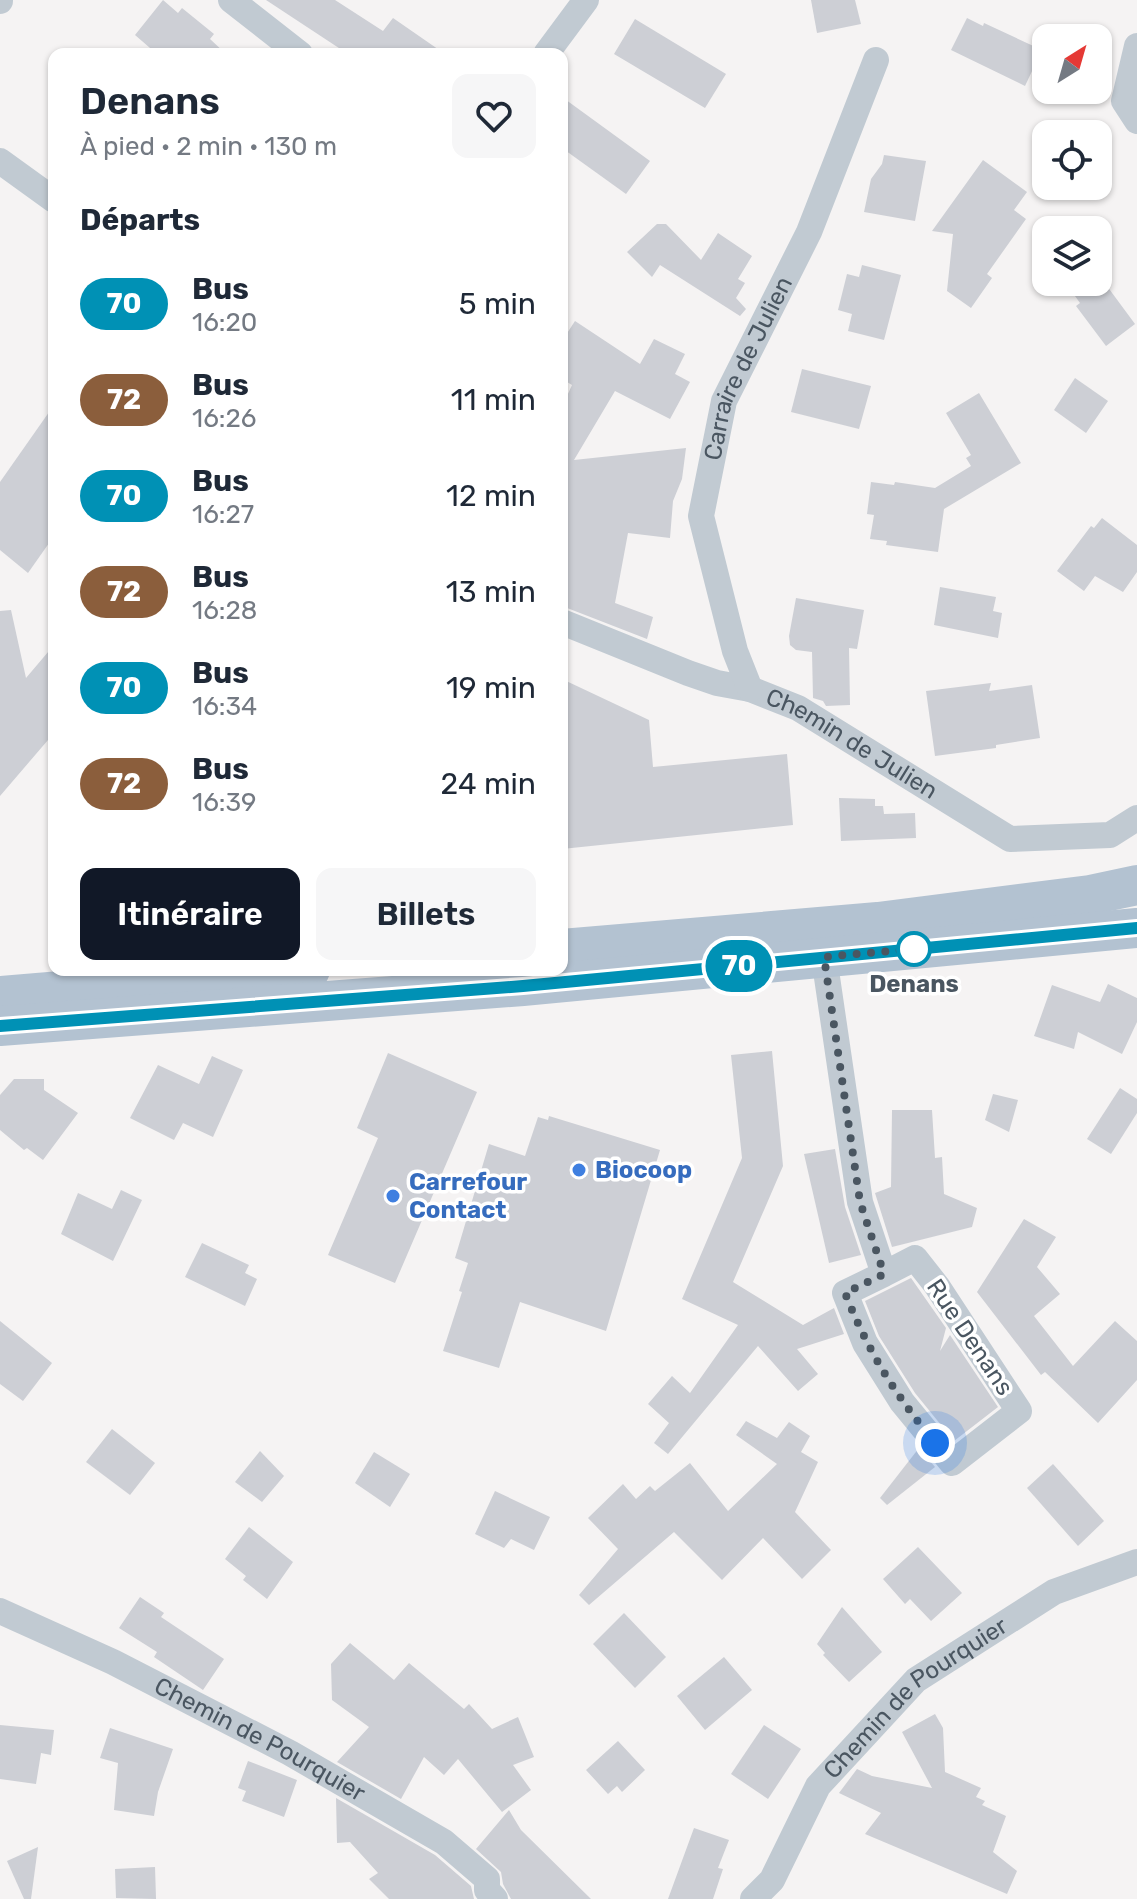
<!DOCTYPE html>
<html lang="fr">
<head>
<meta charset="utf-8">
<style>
	body { margin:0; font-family:Rubik,sans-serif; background:#f6f6f7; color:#1f2937; height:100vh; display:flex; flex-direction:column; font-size:30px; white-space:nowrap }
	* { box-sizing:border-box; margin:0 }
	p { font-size:26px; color:#747a83 }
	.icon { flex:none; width:44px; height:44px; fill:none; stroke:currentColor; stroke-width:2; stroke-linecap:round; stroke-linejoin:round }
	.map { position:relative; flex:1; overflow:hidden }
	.panel { position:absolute; left:48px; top:48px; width:520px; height:928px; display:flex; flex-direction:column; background:#fff; border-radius:16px; box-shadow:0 2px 6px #0004 }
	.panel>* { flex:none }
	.badge { padding:0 16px; border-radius:26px; font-size:28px; line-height:52px }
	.needle { width:52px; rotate:37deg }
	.controls { position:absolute; left:1032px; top:24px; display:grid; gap:16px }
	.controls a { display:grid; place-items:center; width:80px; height:80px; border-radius:16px; background:#fff; box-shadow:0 2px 6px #0004; font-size:40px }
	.you { position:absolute; width:40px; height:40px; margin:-20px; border:6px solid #fff; border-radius:50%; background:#1a73e8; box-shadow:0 0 0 12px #1a73e833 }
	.map>.badge { position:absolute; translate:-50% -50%; box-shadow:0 0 0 4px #fff }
	h2 { padding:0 32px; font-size:30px; line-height:72px }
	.round { display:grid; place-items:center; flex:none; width:84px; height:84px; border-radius:16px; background:#f6f6f7 }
	.overview { display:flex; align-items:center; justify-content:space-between; height:136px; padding:0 32px }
	h1 { font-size:38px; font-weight:600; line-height:60px }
	.action { display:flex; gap:16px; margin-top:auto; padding:16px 32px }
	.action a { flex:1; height:92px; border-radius:16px; background:#111827; color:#fff; font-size:32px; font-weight:600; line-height:92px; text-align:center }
	.action a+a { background:#f6f6f7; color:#1f2937 }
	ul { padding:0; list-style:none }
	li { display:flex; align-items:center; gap:24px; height:96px; padding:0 32px }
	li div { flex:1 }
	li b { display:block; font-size:30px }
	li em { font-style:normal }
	li .badge { min-width:88px; font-weight:700; text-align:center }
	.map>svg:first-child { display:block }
</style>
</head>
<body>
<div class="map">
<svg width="1137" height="1899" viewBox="0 0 1137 1899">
	<rect width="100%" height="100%" fill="#f5f3f3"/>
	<g fill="#cdcfd5">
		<path d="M163 0 178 13 182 8 214 34 210 39 226 54H157L135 35Z"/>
		<path d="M266 0H335L383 31 393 18 445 54H348Z"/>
		<path d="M811 0H855L861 24 817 33Z"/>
		<path d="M967 18 983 26 984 23 1042 50 1025 86 951 50Z"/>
		<path d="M635 19 726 74 705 108 614 54Z"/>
		<path d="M562 97 650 161 626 194 562 148Z"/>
		<path d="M884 155 926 161 915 221 864 212 871 179 882 164Z"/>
		<path d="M983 160 1027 192 1014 210 1026 219 987 274 992 278 971 308 947 291 953 234 932 231Z"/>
		<path d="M657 224H666L701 260 718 233 752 256 738 279 745 283 736 298 746 309 740 316 660 265 652 277 627 252Z"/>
		<path d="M862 265 901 275 884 340 848 331 852 314 838 310 847 274 859 277Z"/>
		<path d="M1065 282H1104L1135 324 1106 346 1076 306 1080 303Z"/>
		<path d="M575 321 640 364 654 339 685 354 675 374 690 382 670 419 615 391 574 460 686 448 682 479 673 501 670 538 628 533 615 603 653 617 647 639 562 606V407L572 385 562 379V341Z"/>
		<path d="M802 369 871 386 859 429 791 412Z"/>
		<path d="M1075 378 1108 401 1086 433 1054 410Z"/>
		<path d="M979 393 1021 463 944 509 938 552 886 545 887 541 870 539 874 515 867 514 871 482 894 485 895 482 935 488 971 466 966 458 971 455 946 413Z"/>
		<path d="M54 405V536L28 573 0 550V482Z"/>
		<path d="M1102 518 1137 545V572L1123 592 1095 576 1084 591 1057 571 1091 526 1094 528Z"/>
		<path d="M940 587 996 597 993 611 1002 613 998 638 934 625Z"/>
		<path d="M796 598 864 610 857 649 849 648 850 705 826 706 823 701 813 698 812 652 796 650 790 645 789 636Z"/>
		<path d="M11 610 26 678 54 645V733L0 796V611Z"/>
		<path d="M562 679 649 720 653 767 787 754 793 825 562 849Z"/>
		<path d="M991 683 989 691 1032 685 1040 738 996 745V748L935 756 926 691Z"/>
		<path d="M839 798 875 799V806H883L884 814 915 813 916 838 841 841Z"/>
		<path d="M1108 984 1137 998V1022L1122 1054 1078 1032 1074 1049 1034 1036 1052 985 1100 1002Z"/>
		<path d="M772 1051 783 1166 733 1282 803 1325 834 1308 844 1334 797 1349 818 1374 798 1391 758 1346 668 1454 654 1443 669 1423 648 1404 672 1376 690 1393 738 1325 682 1299 742 1158 731 1055Z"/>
		<path d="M388 1053 477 1092 395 1283 328 1255 378 1138 357 1128Z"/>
		<path d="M212 1056 243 1070 213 1137 183 1123 174 1140 130 1118 158 1065 199 1084Z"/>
		<path d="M14 1079H44V1090L78 1113 43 1160 27 1148 24 1150 0 1130V1095Z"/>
		<path d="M1120 1088 1137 1099V1113L1111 1154 1087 1139Z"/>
		<path d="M993 1094 1018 1100 1009 1132 985 1120Z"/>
		<path d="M892 1110H932L935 1158 942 1157 944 1194 977 1208 972 1227 892 1247 875 1193 891 1187Z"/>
		<path d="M549 1116 660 1150 606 1331 520 1302 499 1368 443 1351 462 1292 459 1291 468 1263 455 1258 489 1144 525 1156 538 1117 548 1120Z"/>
		<path d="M835 1149 845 1207 861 1255 829 1263 804 1154Z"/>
		<path d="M121 1190 142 1200 113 1261 61 1234 78 1193 112 1209Z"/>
		<path d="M1024 1219 1056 1237 1037 1267 1060 1294 1034 1316 1073 1366 1115 1321 1137 1341V1380L1098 1423 1045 1372 1041 1375 977 1292Z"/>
		<path d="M202 1243 249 1265 245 1273 257 1279 245 1306 185 1277Z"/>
		<path d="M911 1278 946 1328 940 1351 950 1335 998 1407 954 1441 915 1393 879 1336 865 1301Z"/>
		<path d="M0 1321 52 1363 23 1401 0 1384Z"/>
		<path d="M746 1421 777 1438 789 1422 810 1436 801 1452 818 1462 795 1512 831 1550 802 1579 763 1538 722 1580 674 1532 589 1605 579 1595 618 1549 588 1518 623 1484 636 1499 650 1486 655 1491 690 1463 728 1511 777 1464 736 1435Z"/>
		<path d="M112 1429 155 1463 130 1495 86 1462Z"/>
		<path d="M919 1448 935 1467 887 1505 880 1498Z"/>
		<path d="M260 1451 284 1476 262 1502 235 1482Z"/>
		<path d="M374 1452 410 1474 390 1507 355 1483Z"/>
		<path d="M1053 1464 1104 1521 1078 1546 1027 1488Z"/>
		<path d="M495 1491 550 1517 534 1550 511 1539 504 1548 475 1534Z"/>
		<path d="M249 1527 293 1562 267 1599 243 1580 246 1576 225 1559Z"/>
		<path d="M918 1547 962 1593 931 1621 910 1599 905 1604 883 1579Z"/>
		<path d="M140 1597 164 1613 161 1617 224 1659 203 1690 154 1657 157 1652 119 1628Z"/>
		<path d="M842 1607 882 1652 849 1682 823 1655 825 1653 817 1644Z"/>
		<path d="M624 1613 666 1657 635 1688 593 1644Z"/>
		<path d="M350 1643 394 1680 409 1663 464 1709 469 1704 492 1729 518 1717 534 1757 513 1765 531 1790 502 1812 458 1759 444 1775 424 1757 401 1799 337 1762 369 1727 332 1700 331 1664Z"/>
		<path d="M724 1657 752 1690 705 1730 677 1696Z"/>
		<path d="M935 1714 943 1728 945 1772 981 1788 976 1797 985 1801 982 1805 1006 1816 993 1852 1017 1871 1007 1894 865 1834 881 1813 839 1793 857 1769 872 1776 932 1788 902 1732Z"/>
		<path d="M0 1725 54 1730 51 1755 41 1753 36 1784 0 1779Z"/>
		<path d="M764 1725 801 1749 768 1799 731 1774Z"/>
		<path d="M110 1728 173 1749 158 1792 154 1816 114 1810 118 1763 100 1758Z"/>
		<path d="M618 1741 645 1770 622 1792 617 1786 608 1794 586 1770Z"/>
		<path d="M248 1761 297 1780 284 1817 242 1801 246 1791 238 1788Z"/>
		<path d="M336 1798 435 1855 471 1886 474 1899H389L369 1879 378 1873 350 1842 337 1843Z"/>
		<path d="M509 1810 521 1830 591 1899H511L503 1884 501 1872 476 1849Z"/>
		<path d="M694 1828 729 1840 718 1868 723 1869 713 1899H668Z"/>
		<path d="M38 1847 31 1899H24L7 1861Z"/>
		<path d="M155 1867 156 1899 116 1898 115 1869Z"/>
	</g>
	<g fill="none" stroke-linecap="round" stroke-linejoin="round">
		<g stroke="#c1cad2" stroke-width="26">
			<path d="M231 0 300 54"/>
			<path d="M0 1V0"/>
			<path d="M1137 46 1124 101 1137 121"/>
			<path d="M546 54 586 0"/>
			<path d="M0 161 54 200"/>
			<path id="s1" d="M562 622 688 673 717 683 750 689 798 708 1010 839 1110 835 1137 818"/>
			<path id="s2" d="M750 689 735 651 701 516 724 401 809 232 876 60"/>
			<path d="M824 957 860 1202 884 1274 845 1293 865 1343 902 1402 952 1463 1019 1411 937 1286 915 1258 884 1274"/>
			<path id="s3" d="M0 1611 113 1662 290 1753 444 1842 487 1879V1890L495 1899"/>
			<path id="s4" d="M753 1899 772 1880 818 1786 916 1680 1054 1592 1137 1562"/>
		</g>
		<g stroke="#b3c2d1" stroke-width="40">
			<path d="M562 949 878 922 1090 895 1137 885"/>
			<path d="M0 996 310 970"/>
			<path d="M0 1026 523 986 1137 928"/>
		</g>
	</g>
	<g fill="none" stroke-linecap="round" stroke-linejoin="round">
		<g stroke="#fff" stroke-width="18">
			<path id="line" d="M0 1026 523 986 1137 928"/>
		</g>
		<use href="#line" stroke="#0091b5" stroke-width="12"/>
		<path stroke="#4a5661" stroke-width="8" stroke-dasharray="0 14.4" d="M914 949 824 957 860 1202 884 1274 845 1293C869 1353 894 1393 935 1443"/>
	</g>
	<circle fill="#fff" stroke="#0091b5" stroke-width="4" cx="914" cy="949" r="16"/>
	<g fill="#3f7fe0" stroke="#fff" stroke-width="3">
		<circle cx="579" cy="1170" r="8"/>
		<circle cx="393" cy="1196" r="8"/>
	</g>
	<g text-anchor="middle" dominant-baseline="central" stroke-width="7" stroke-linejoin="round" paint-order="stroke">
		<g font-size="24" fill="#4a5661" stroke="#fff">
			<text stroke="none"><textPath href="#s2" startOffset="336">Carraire de Julien</textPath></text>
			<text stroke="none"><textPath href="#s1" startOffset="316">Chemin de Julien</textPath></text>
			<text transform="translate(970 1337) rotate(56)">Rue Denans</text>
			<text stroke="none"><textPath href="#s4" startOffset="264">Chemin de Pourquier</textPath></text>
			<text stroke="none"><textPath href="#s3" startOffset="290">Chemin de Pourquier</textPath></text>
		</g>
		<g font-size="24" font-weight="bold" fill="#4a5661" stroke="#fff">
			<text x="914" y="984">Denans</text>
		</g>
		<g font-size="24" font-weight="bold" fill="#366cbe" stroke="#fff" text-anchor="start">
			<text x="595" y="1170">Biocoop</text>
			<text x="409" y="1182">Carrefour<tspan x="409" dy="28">Contact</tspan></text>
		</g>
	</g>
</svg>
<div class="controls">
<a><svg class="needle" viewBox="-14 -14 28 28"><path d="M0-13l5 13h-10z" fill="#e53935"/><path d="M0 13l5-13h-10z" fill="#747a83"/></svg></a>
<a><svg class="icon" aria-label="locate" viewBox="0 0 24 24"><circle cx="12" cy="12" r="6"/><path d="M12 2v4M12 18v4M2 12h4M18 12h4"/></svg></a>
<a><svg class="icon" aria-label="layers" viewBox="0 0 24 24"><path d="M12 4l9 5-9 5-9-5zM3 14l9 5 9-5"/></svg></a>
</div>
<div class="you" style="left:935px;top:1443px"></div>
<b class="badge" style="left:739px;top:966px;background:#0091b5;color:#fff">70</b>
<section class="panel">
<div class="overview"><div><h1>Denans</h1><p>À pied · 2 min · 130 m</p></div><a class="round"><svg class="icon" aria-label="heart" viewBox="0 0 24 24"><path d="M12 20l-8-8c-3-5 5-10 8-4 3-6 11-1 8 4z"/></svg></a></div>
<h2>Départs</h2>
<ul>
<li><span class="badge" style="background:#0091b5;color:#fff">70</span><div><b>Bus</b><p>16:20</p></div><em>5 min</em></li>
<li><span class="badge" style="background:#8b5e3c;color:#fff">72</span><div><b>Bus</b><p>16:26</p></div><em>11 min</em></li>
<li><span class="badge" style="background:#0091b5;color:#fff">70</span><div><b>Bus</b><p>16:27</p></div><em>12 min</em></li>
<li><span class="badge" style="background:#8b5e3c;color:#fff">72</span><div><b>Bus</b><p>16:28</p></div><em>13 min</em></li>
<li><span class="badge" style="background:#0091b5;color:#fff">70</span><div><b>Bus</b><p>16:34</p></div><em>19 min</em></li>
<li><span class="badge" style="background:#8b5e3c;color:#fff">72</span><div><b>Bus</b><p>16:39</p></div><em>24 min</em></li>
</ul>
<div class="action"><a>Itinéraire</a><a>Billets</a></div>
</section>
</div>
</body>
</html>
